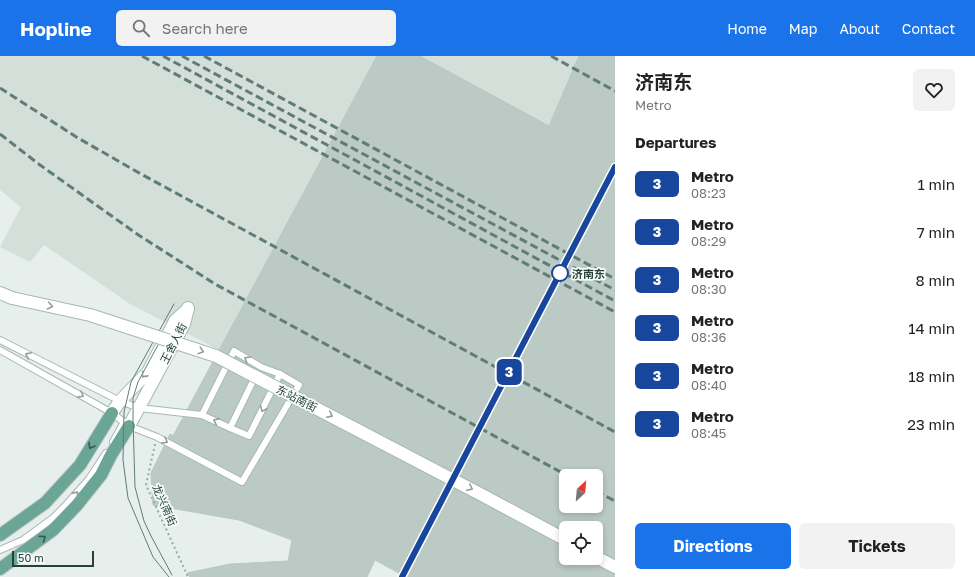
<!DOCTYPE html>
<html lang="en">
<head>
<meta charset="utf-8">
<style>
	body { margin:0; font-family:"Golos Text","Noto Sans SC",sans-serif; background:#f2f2f2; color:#222; height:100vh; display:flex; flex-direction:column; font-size:15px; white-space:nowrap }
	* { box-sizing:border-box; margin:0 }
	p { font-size:13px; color:#767676 }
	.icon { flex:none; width:22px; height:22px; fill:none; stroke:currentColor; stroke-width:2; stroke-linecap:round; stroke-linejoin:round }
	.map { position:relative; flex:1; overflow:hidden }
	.sheet { display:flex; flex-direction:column; background:#fff; width:360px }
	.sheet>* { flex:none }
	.badge { padding:0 8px; border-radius:6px; font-size:14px; line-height:26px }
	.needle { width:26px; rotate:26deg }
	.fabs { position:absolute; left:559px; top:413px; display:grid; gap:8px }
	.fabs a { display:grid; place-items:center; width:44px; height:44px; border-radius:6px; background:#fff; box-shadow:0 2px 6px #0003; font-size:20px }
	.scale { position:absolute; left:12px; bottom:10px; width:82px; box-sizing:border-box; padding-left:4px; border:2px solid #24423a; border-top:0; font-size:11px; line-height:14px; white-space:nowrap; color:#24423a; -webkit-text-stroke:3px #f7fbf9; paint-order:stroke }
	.map>.badge { position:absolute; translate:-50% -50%; box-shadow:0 0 0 2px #fff }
	h2 { padding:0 20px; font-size:15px; line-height:36px }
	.round { display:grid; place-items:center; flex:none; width:42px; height:42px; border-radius:6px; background:#f2f2f2 }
	.head { display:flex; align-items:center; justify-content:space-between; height:68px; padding:0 20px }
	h1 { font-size:19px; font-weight:700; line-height:30px }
	.primary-button { display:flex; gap:8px; margin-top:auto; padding:8px 20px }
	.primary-button a { flex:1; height:46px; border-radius:6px; background:#1a73e8; color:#fff; font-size:16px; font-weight:700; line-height:46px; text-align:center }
	.primary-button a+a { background:#f2f2f2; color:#222 }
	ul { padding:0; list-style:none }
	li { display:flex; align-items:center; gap:12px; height:48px; padding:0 20px }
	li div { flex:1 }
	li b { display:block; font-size:15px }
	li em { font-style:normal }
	li .badge { min-width:44px; font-weight:700; text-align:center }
	header { display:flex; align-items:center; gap:24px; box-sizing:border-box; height:56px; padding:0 20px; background:#1a73e8; color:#fff }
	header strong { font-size:19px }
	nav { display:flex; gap:22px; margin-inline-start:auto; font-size:14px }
	.search { width:280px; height:36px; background:#f2f2f2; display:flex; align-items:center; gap:10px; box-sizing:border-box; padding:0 14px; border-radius:6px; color:#767676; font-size:15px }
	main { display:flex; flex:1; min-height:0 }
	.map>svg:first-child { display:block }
</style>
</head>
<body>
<header>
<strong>Hopline</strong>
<div class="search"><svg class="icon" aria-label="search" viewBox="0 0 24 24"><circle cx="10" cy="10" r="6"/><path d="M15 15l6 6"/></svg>Search here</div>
<nav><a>Home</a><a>Map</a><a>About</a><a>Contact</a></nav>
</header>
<main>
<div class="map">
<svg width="615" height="521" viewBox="0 0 615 521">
	<rect width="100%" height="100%" fill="#e6efeb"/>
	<path fill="#d4dfda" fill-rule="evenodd" d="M0 0H615L596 472H566V473L130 248 44 189 30 206 0 191 21 151 0 134ZM566 420H596V450H566Z"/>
	<g fill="#bbcac4" stroke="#b8c9c2" fill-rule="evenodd">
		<path d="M377 0H420L549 70 497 175 440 273 383 361 312 454 173 380Z"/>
		<path d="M579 0H615V408L587 472H566V502H576L569 521H406L375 504 367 521H190L187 517 230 508 288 505 292 484 239 464 153 449 151 417 170 378 312 454 383 361 440 273 497 175 527 117 549 70ZM566 420H596V450H566Z"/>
		<path d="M615 408V521H569L576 502H596V472H587Z"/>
	</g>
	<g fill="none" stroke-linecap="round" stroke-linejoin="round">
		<g stroke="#a8b8b2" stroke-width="8">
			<g id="service">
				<path d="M0 284 120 345 139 352 202 359 230 372 256 319"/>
				<path d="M0 294 112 357 129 370 157 381 242 426 299 329 280 318 261 311 234 295 202 359"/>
				<path d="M230 372 249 380 280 318"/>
				<path d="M113 386 124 366"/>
				<path d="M0 494 23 484 53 462 65 450 89 423 106 397"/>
			</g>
		</g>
		<g stroke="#a8b8b2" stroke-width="14">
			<g id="tertiary">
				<path d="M0 237 12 242"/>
				<path d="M112 357 120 345 148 316 175 265 188 253"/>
				<path d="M129 370 184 268 188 252"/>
				<path d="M596 501 615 511"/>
			</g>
		</g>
		<g stroke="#c2cac8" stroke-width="14">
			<g id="primary">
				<path d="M0 479 45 447 80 409 112 357"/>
				<path d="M0 513 53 474 77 449 101 419 111 399 129 370"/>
			</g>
		</g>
		<path stroke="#86b3a5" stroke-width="2" stroke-dasharray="2 3" stroke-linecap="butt" d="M155 388 146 429 188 521"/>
		<use href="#service" stroke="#fff" stroke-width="6"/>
		<use href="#tertiary" stroke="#fff" stroke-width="12"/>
		<use href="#primary" stroke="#6aa596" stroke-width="12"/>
		<g stroke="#5f7d75" stroke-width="1">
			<path d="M158 289 138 326 133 342V364L135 431 144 465 151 480 172 519"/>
			<path d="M169 521 153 501 128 442 123 404 124 356 131 326 174 248"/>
		</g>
		<g stroke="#5f7d75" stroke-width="3" stroke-dasharray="8 4" stroke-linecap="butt">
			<path d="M142 0 615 256"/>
			<path d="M163 0 615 245"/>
			<path d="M182 0 615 234"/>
			<path d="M204 0 615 223"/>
			<path d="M551 0 615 35"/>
			<path d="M0 32 78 82 141 118 615 376"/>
			<path d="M0 78 40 109 137 178 215 228 568 420"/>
			<path d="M596 435 615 445"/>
		</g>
		<g stroke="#a8b8b2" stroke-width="14" stroke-linecap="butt">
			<path id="tertiary-bridge" d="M12 242 90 259 216 300 482 439 566 484"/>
		</g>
		<use href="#tertiary-bridge" stroke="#fff" stroke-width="12"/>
	</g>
	<defs><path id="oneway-chevron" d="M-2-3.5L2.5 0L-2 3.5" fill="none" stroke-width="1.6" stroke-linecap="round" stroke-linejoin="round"/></defs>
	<g stroke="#92a09c">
		<use href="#oneway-chevron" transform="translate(50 250) rotate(12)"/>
		<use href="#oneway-chevron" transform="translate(201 295) rotate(18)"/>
		<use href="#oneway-chevron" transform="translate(28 299) rotate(-153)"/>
		<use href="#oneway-chevron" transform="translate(247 303) rotate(-149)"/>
		<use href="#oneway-chevron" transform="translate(144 319) rotate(132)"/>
		<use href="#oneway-chevron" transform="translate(81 339) rotate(29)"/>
		<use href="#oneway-chevron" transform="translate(263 353) rotate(115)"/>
		<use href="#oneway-chevron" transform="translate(330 359) rotate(27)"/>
		<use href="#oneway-chevron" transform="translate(216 365) rotate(-156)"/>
		<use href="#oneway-chevron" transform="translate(165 385) rotate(28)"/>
		<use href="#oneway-chevron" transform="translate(470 432) rotate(27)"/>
		<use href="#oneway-chevron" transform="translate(76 438) rotate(-48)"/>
	</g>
	<g stroke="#365b51">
		<use href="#oneway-chevron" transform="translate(91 390) rotate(120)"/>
		<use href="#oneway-chevron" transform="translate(43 482) rotate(-36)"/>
	</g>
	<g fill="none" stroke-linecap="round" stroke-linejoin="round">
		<g stroke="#fff" stroke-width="9">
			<path id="line" d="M402 521 615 111"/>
		</g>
		<use href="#line" stroke="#18469d" stroke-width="6"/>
	</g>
	<circle fill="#fff" stroke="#18469d" stroke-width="2" cx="560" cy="217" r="8"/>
	<g text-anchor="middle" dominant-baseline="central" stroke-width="3.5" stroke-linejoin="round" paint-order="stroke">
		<g font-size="11" font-weight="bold" fill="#24423a" stroke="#f7fbf9" text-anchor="start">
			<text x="572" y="217">济南东</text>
		</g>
		<g font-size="11" fill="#24423a" stroke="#f7fbf9">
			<text transform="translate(173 287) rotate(-63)">王舍人街</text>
			<text transform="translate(297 342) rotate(27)">东站南街</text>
			<text transform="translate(165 449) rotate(66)">龙兴南街</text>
		</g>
	</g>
</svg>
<div class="fabs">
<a><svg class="needle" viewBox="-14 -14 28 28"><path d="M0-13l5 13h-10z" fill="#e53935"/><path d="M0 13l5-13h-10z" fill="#767676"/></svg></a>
<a><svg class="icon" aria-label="locate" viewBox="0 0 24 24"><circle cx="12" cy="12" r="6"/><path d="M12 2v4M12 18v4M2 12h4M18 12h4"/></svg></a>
</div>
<div class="scale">50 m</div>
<b class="badge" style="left:509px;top:316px;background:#18469d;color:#fff">3</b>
</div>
<section class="sheet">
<div class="head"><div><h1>济南东</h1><p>Metro</p></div><a class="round"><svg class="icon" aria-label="heart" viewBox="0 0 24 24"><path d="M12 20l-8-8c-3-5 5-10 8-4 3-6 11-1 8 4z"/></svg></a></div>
<h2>Departures</h2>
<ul>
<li><span class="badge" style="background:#18469d;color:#fff">3</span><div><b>Metro</b><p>08:23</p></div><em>1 min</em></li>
<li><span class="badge" style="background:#18469d;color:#fff">3</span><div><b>Metro</b><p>08:29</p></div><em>7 min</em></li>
<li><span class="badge" style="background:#18469d;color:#fff">3</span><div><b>Metro</b><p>08:30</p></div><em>8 min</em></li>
<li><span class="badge" style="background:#18469d;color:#fff">3</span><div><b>Metro</b><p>08:36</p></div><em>14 min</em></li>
<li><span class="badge" style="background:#18469d;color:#fff">3</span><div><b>Metro</b><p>08:40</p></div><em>18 min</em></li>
<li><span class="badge" style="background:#18469d;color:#fff">3</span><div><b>Metro</b><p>08:45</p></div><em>23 min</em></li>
</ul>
<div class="primary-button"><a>Directions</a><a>Tickets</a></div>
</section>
</main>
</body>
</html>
